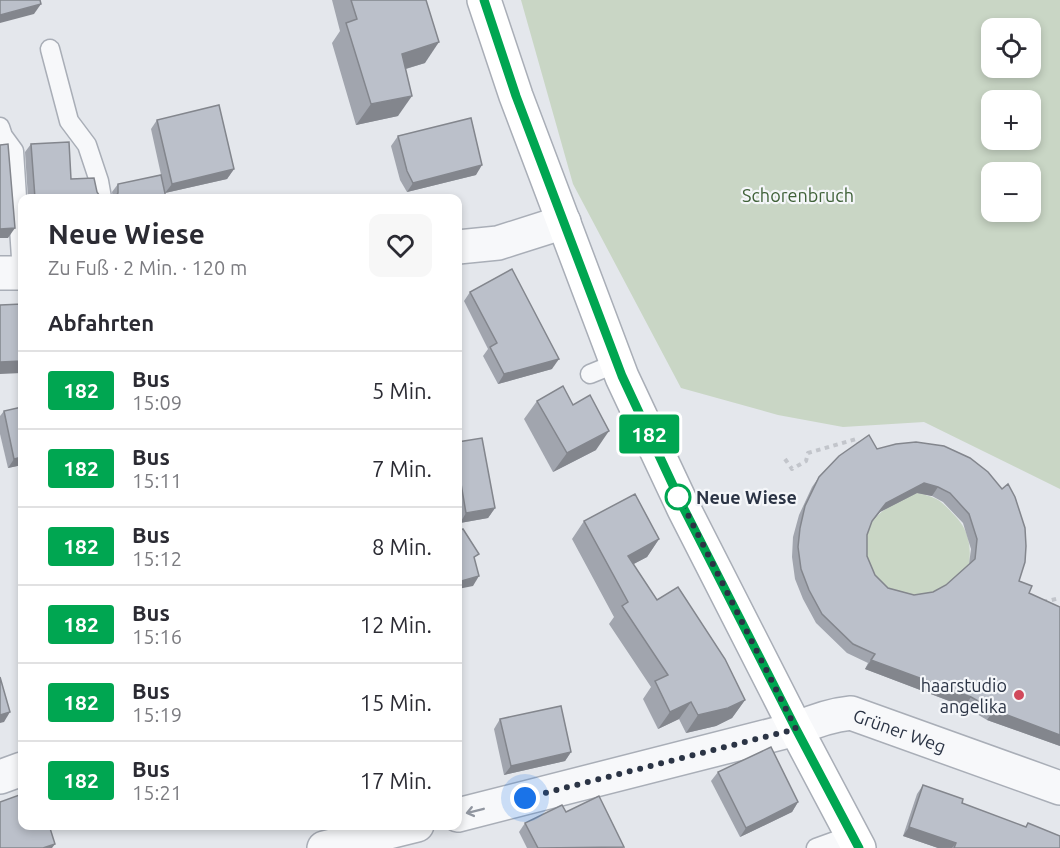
<!DOCTYPE html>
<html lang="de">
<head>
<meta charset="utf-8">
<style>
	body { margin:0; font-family:Ubuntu,sans-serif; background:#f7f7f7; color:#2b2b33; height:100vh; display:flex; flex-direction:column; font-size:22px; white-space:nowrap }
	* { box-sizing:border-box; margin:0 }
	p { font-size:20px; color:#7c7c81 }
	.icon { flex:none; width:33px; height:33px; fill:none; stroke:currentColor; stroke-width:2; stroke-linecap:round; stroke-linejoin:round }
	.map { position:relative; flex:1; overflow:hidden }
	.sheet { position:absolute; left:18px; top:194px; width:444px; height:636px; display:flex; flex-direction:column; background:#fff; border-radius:12px; box-shadow:0 3px 9px #0003 }
	.sheet>* { flex:none }
	.badge { padding:0 12px; border-radius:4px; font-size:21px; line-height:39px }
	.fabs { position:absolute; left:981px; top:18px; display:grid; gap:12px }
	.fabs a { display:grid; place-items:center; width:60px; height:60px; border-radius:12px; background:#fff; box-shadow:0 3px 9px #0003; font-size:30px }
	.you { position:absolute; width:30px; height:30px; margin:-15px; border:4px solid #fff; border-radius:50%; background:#1a73e8; box-shadow:0 0 0 9px #1a73e833 }
	.map>.badge { position:absolute; translate:-50% -50%; box-shadow:0 0 0 3px #fff }
	h2 { padding:0 30px; font-size:22px; line-height:54px }
	.round { display:grid; place-items:center; flex:none; width:63px; height:63px; border-radius:12px; background:#f7f7f7 }
	.head { display:flex; align-items:center; justify-content:space-between; height:102px; padding:0 30px }
	h1 { font-size:28px; font-weight:700; line-height:45px }
	ul { padding:0; list-style:none }
	li { display:flex; align-items:center; gap:18px; height:78px; padding:0 30px; border-top:2px solid #e1e1e2 }
	li div { flex:1 }
	li b { display:block; font-size:22px }
	li em { font-style:normal }
	li .badge { min-width:66px; font-weight:700; text-align:center }
	.map>svg:first-child { display:block }
</style>
</head>
<body>
<div class="map">
<svg width="1060" height="848" viewBox="0 0 1060 848">
	<rect width="100%" height="100%" fill="#e4e7ec"/>
	<g fill="#c9d6c5" fill-rule="evenodd">
		<path d="M521 0H1060V489L924 422 843 427 778 415 681 388 573 184ZM992 28H1030V68H992ZM992 100H1030V140H992ZM992 172H1030V212H992Z"/>
		<path d="M914 492C940 498 940 500 957 518 970 533 971 548 969 567L926 601 872 589 861 538C877 510 887 508 914 492Z"/>
	</g>
	<g fill="none" stroke-linecap="round" stroke-linejoin="round">
		<g stroke="#a9aeb7" stroke-width="21">
			<g id="lane">
				<path d="M50 49 69 121 87 145 99 181 102 198"/>
				<path d="M0 127 3 136 14 151 22 273"/>
				<path d="M590 374 617 363"/>
				<path d="M816 848 852 835"/>
			</g>
		</g>
		<g stroke="#a9aeb7" stroke-width="36">
			<g id="street">
				<path d="M458 247 498 243 564 222"/>
				<path d="M0 273H22"/>
				<path d="M0 777 22 769"/>
				<path id="s1" d="M458 815 796 729C814 721 831 715 851 713L1060 788"/>
				<path d="M324 848 417 825"/>
			</g>
		</g>
		<g stroke="#a9aeb7" stroke-width="36">
			<path id="secondary" d="M484 0 516 96 622 377 684 509 796 729 859 848"/>
		</g>
		<g stroke="#c2c5cb" stroke-width="4" stroke-dasharray="4.5 4.5" stroke-linecap="butt">
			<path d="M785 459 792 469 806 461 808 453 856 439 859 445"/>
			<path d="M1043 602 1060 598"/>
		</g>
		<use href="#lane" stroke="#f7f8fa" stroke-width="18"/>
		<use href="#street" stroke="#f7f8fa" stroke-width="33"/>
		<use href="#secondary" stroke="#fff" stroke-width="33"/>
	</g>
	<g fill="#a1a5ae" fill-rule="evenodd">
		<path d="M332 0H426L425 63 406 69 398 116 356 125 332 43 340 31Z"/>
		<path d="M157 120 234 169 227 179 165 193 151 129Z"/>
		<path d="M398 136 476 175 407 192 400 180 391 146Z"/>
		<path d="M31 144 71 179 97 192 101 198H28L25 152Z"/>
		<path d="M118 184 166 198H113L112 192Z"/>
		<path d="M470 292 552 369 498 384 483 356 488 349 464 301Z"/>
		<path d="M537 401 596 450 553 472 524 419Z"/>
		<path d="M22 407V465L8 468 0 434V416L4 411Z"/>
		<path d="M458 442 495 508 488 518 460 523 458 511Z"/>
		<path d="M916 442 1029 593 1060 746 987 720 965 707 865 669 868 663 847 653 816 623 803 599 795 579 792 557 793 537 799 515 812 487 819 477 877 449ZM917 493 932 496 943 502 963 523 971 549 969 564 946 585 933 592 914 595 888 588 875 575 867 556V535L871 523 880 512Z"/>
		<path d="M584 521 659 539 647 557 633 564 657 600 745 700 732 718 716 726 686 733 679 719 658 729 643 699 651 687 609 624 614 617 572 539Z"/>
		<path d="M500 719 571 752 565 761 504 775 494 729Z"/>
		<path d="M718 772 798 802 792 812 740 837 711 781Z"/>
		<path d="M923 785 962 803 1025 827 1028 823 1060 848H938L903 836 917 794Z"/>
		<path d="M566 812 624 848H527L519 832 525 823Z"/>
	</g>
	<g fill="#83868d">
		<path d="M41 4 34 14 0 23V15Z"/>
		<path d="M439 42 425 63 388 74 402 54Z"/>
		<path d="M412 96 398 116 356 125 371 104Z"/>
		<path d="M482 165 476 175 407 192 413 183Z"/>
		<path d="M234 169 227 179 165 193 172 184Z"/>
		<path d="M15 228 8 238H0V229Z"/>
		<path d="M559 359 552 369 498 384 504 374Z"/>
		<path d="M22 361V373L0 374V362Z"/>
		<path d="M609 431 596 450 553 472 567 453Z"/>
		<path d="M22 457V465L8 468 14 459Z"/>
		<path d="M924 483 938 487 932 496 917 493 880 512 865 530 886 503Z"/>
		<path d="M495 508 488 518 460 523 466 513Z"/>
		<path d="M659 539 647 557 615 574 628 556Z"/>
		<path d="M479 576 473 586 458 589V582Z"/>
		<path d="M871 660 971 697 965 707 865 669Z"/>
		<path d="M745 700 732 718 716 726 686 733 698 715Z"/>
		<path d="M691 702 679 719 658 729 670 712Z"/>
		<path d="M994 710 1060 735V746L987 720Z"/>
		<path d="M10 712 4 722 0 723V715Z"/>
		<path d="M571 752 565 761 504 775 511 766Z"/>
		<path d="M798 802 792 812 740 837 746 828Z"/>
		<path d="M909 827 956 843 952 848H938L903 836Z"/>
		<path d="M55 844 52 848H43Z"/>
	</g>
	<g fill="#bbc0ca" stroke="#83868d" stroke-width="1.5" fill-rule="evenodd">
		<path d="M0 0H40L41 4 0 15Z"/>
		<path d="M351 0H426L439 42 402 54 412 96 371 104 346 23 357 19Z"/>
		<path d="M219 105 234 169 172 184 157 120Z"/>
		<path d="M471 118 482 165 413 183 407 171 398 136Z"/>
		<path d="M69 142 71 179 94 178 97 192 101 198H35L31 144Z"/>
		<path d="M8 144 15 228 0 229V145Z"/>
		<path d="M161 175 166 198H115L118 193V184Z"/>
		<path d="M512 269 559 359 504 374 490 347 497 343 470 292Z"/>
		<path d="M22 304V361L0 362V305Z"/>
		<path d="M563 386 573 405 590 395 609 431 567 453 537 401Z"/>
		<path d="M22 407V457L14 459 4 411Z"/>
		<path d="M869 435 877 449 896 444 916 442 944 446 970 458 988 472 1002 489 1008 484 1015 497 1025 528 1026 546 1025 562 1019 581 1032 586 1029 593 1060 607V735L994 710 971 697 871 660 875 654 853 644 822 614 809 590 801 569 798 547 800 528 805 506 819 477 839 456ZM924 483 938 487 950 493 969 514 977 539 975 559 946 585 933 592 914 595 888 588 875 575 867 556V535L872 521 886 503Z"/>
		<path d="M482 438 495 508 466 513 458 466V442Z"/>
		<path d="M635 494 659 539 628 556 657 600 678 587 725 659 745 700 728 708 698 715 691 702 670 712 655 681 668 675 622 606 628 602 584 521Z"/>
		<path d="M463 529 479 554 474 557 479 576 458 582V531Z"/>
		<path d="M0 677 10 712 0 715Z"/>
		<path d="M561 706 571 752 511 766 500 719Z"/>
		<path d="M771 747 798 802 746 828 718 772Z"/>
		<path d="M923 785 963 799 962 803 1026 827 1028 823 1060 836V848H954L956 843 909 827Z"/>
		<path d="M22 794V825H49L55 844 43 848H0V802Z"/>
		<path d="M599 796 624 847 538 848 525 823 562 805 566 812Z"/>
	</g>
	<defs><path id="oneway-shaft" d="M-6 0H5M1.5-3L5.5 0L1.5 3" fill="none" stroke-width="1.6" stroke-linecap="round" stroke-linejoin="round" transform="scale(1.5)"/></defs>
	<use stroke="#9196a0" href="#oneway-shaft" transform="translate(475 811) rotate(166)"/>
	<g fill="none" stroke-linecap="round" stroke-linejoin="round">
		<g stroke="#fff" stroke-width="14">
			<path id="line" d="M484 0 516 96 622 376 684 509 796 729 859 848"/>
		</g>
		<use href="#line" stroke="#00a651" stroke-width="9"/>
		<path stroke="#2b3445" stroke-width="6" stroke-dasharray="0 10.8" d="M525 798 796 729 675 489 678 497"/>
	</g>
	<circle fill="#fff" stroke="#00a651" stroke-width="3" cx="678" cy="497" r="12"/>
	<circle fill="#d1495b" stroke="#f4f6f9" stroke-width="2" cx="1019" cy="695" r="6"/>
	<g text-anchor="middle" dominant-baseline="central" stroke-width="4.5" stroke-linejoin="round" paint-order="stroke">
		<g font-size="18" fill="#3f6138" stroke="#f4f6f9">
			<text x="798" y="195">Schorenbruch</text>
		</g>
		<g font-size="18" font-weight="bold" fill="#2b3445" stroke="#f4f6f9" text-anchor="start">
			<text x="696" y="497">Neue Wiese</text>
		</g>
		<g font-size="18" fill="#2b3445" stroke="#f4f6f9" text-anchor="end">
			<text x="1007" y="685">haarstudio<tspan x="1007" dy="21">angelika</tspan></text>
		</g>
		<g font-size="18" fill="#2b3445" stroke="#f4f6f9">
			<text stroke="none"><textPath href="#s1" startOffset="458">Grüner Weg</textPath></text>
		</g>
	</g>
</svg>
<div class="fabs">
<a><svg class="icon" aria-label="locate" viewBox="0 0 24 24"><circle cx="12" cy="12" r="6"/><path d="M12 2v4M12 18v4M2 12h4M18 12h4"/></svg></a>
<a>+</a>
<a>−</a>
</div>
<div class="you" style="left:525px;top:798px"></div>
<b class="badge" style="left:649px;top:434px;background:#00a651;color:#fff">182</b>
<section class="sheet">
<div class="head"><div><h1>Neue Wiese</h1><p>Zu Fuß · 2 Min. · 120 m</p></div><a class="round"><svg class="icon" aria-label="heart" viewBox="0 0 24 24"><path d="M12 20l-8-8c-3-5 5-10 8-4 3-6 11-1 8 4z"/></svg></a></div>
<h2>Abfahrten</h2>
<ul>
<li><span class="badge" style="background:#00a651;color:#fff">182</span><div><b>Bus</b><p>15:09</p></div><em>5 Min.</em></li>
<li><span class="badge" style="background:#00a651;color:#fff">182</span><div><b>Bus</b><p>15:11</p></div><em>7 Min.</em></li>
<li><span class="badge" style="background:#00a651;color:#fff">182</span><div><b>Bus</b><p>15:12</p></div><em>8 Min.</em></li>
<li><span class="badge" style="background:#00a651;color:#fff">182</span><div><b>Bus</b><p>15:16</p></div><em>12 Min.</em></li>
<li><span class="badge" style="background:#00a651;color:#fff">182</span><div><b>Bus</b><p>15:19</p></div><em>15 Min.</em></li>
<li><span class="badge" style="background:#00a651;color:#fff">182</span><div><b>Bus</b><p>15:21</p></div><em>17 Min.</em></li>
</ul>
</section>
</div>
</body>
</html>
